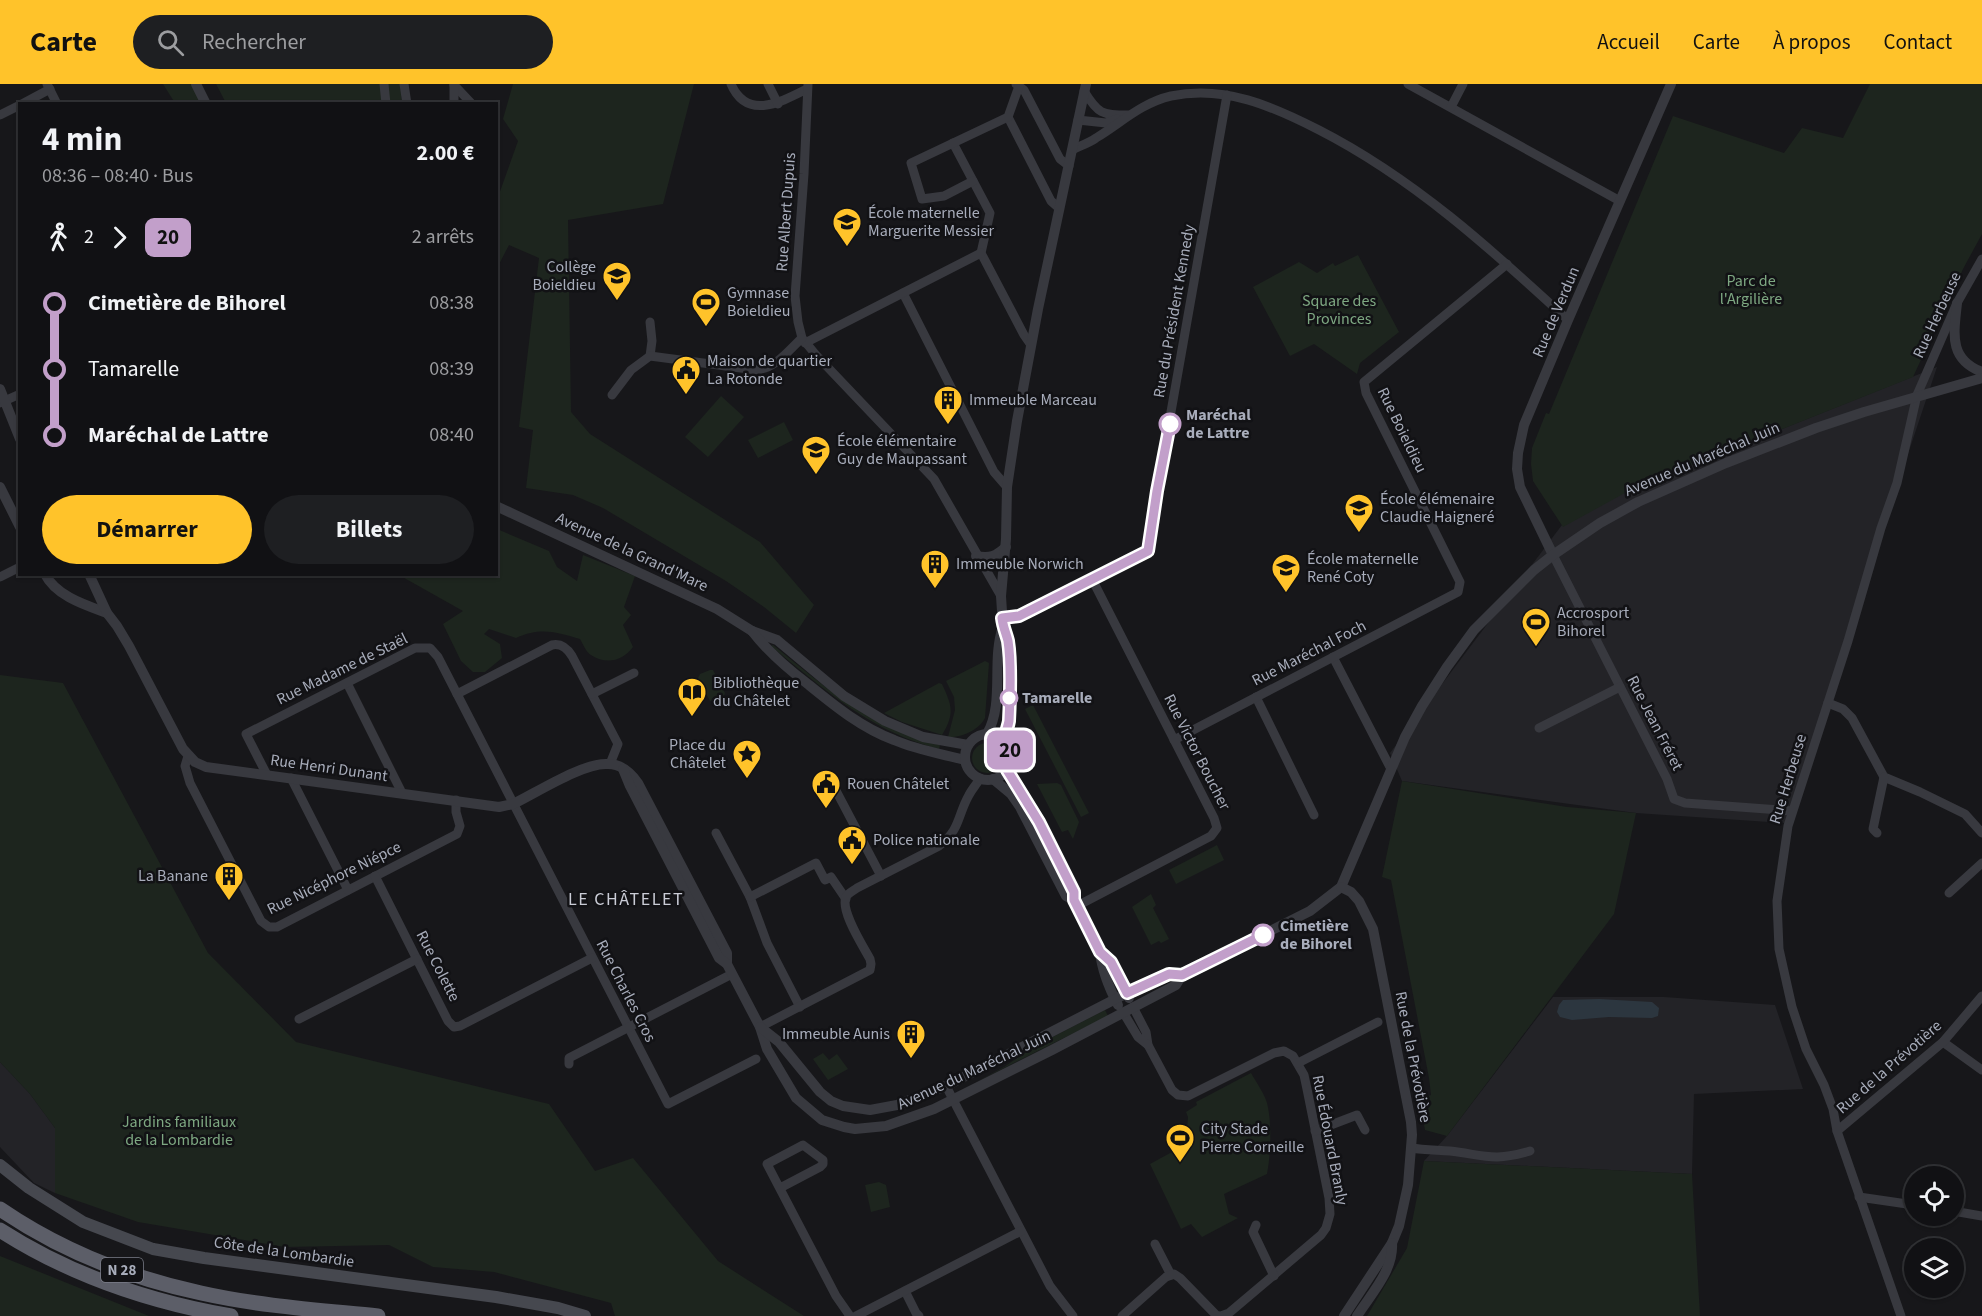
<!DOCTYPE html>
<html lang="fr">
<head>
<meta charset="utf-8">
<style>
	body { margin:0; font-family:"Source Sans 3",sans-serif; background:#1e1f22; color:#f1f3f6; height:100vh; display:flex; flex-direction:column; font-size:22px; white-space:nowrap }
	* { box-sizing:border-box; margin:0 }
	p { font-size:20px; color:#9c9da0 }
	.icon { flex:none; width:33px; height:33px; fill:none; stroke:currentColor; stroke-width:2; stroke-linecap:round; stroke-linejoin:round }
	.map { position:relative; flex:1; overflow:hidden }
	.panel { position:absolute; left:18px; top:18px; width:480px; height:474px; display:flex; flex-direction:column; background:#111114; border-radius:0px; box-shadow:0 2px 4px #0004,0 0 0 2px #303134 }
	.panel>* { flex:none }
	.badge { padding:0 12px; border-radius:9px; font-size:21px; line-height:39px }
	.buttons { position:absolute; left:1904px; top:1082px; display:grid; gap:12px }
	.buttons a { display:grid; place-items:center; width:60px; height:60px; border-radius:50%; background:#111114; box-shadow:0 2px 4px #0004,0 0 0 2px #303134; font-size:30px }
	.map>.badge { position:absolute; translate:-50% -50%; box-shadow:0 0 0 3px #fff }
	.legs { display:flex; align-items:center; gap:9px; height:66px; padding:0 24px; font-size:20px }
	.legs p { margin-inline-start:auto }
	.overview { display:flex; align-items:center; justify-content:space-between; height:102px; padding:0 24px }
	h1 { font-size:33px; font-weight:700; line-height:45px }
	.cta { display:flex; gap:12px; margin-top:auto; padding:12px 24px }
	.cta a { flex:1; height:69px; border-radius:36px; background:#ffc32a; color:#111; font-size:24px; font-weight:700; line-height:69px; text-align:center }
	.cta a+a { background:#1e1f22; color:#f1f3f6 }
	ul { padding:0 24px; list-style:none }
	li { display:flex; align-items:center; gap:21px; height:66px; font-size:22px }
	li i { display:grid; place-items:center; width:9px; height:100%; margin:0 8px; background:currentColor }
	li i::after { content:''; width:15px; height:15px; margin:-8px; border:4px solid; border-radius:50%; background:#111114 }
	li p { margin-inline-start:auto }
	li:first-child i { background:linear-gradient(#0000 50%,currentColor 0) }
	li:last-child i { background:linear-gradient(currentColor 50%,#0000 0) }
	header { display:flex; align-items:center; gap:36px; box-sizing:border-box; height:84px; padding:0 30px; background:#ffc32a; color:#111 }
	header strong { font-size:28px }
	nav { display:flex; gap:33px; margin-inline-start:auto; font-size:21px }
	.search { width:420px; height:54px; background:#1e1f22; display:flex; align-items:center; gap:15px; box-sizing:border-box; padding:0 21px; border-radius:33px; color:#9c9da0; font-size:22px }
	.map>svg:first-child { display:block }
</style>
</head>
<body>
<header>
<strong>Carte</strong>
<div class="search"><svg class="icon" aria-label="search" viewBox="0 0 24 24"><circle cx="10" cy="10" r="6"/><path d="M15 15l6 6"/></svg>Rechercher</div>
<nav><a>Accueil</a><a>Carte</a><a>À propos</a><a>Contact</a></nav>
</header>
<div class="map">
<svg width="1982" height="1232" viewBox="0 0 1982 1232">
	<rect width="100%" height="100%" fill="#17171a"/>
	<g fill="#232327">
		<path d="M1937 283 1785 739 1636 729 1402 697 1390 669 1571 429Z"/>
		<path d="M1553 913H1664L1775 921 1803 1005 1694 1010 1692 1090 1424 1077 1447 1052Z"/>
		<path d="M0 978 30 1010 55 1044V1109L34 1099 0 1063Z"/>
	</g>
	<g fill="#1d251e">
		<path d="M163 0H192L202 19H175Z"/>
		<path d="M216 0H400L402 19H226Z"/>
		<path d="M513 0H694L663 120 568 136 571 328 590 350 760 458 814 521 796 549 764 523 726 497 603 424 573 411 526 404 533 346 519 343 539 174 509 161 496 186 497 116 518 57 503 35Z"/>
		<path d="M1870 0H1982V150L1963 185 1913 293 1634 404 1563 443 1533 397 1531 380 1532 364 1546 329 1549 330 1673 32 1784 69 1802 44 1843 54Z"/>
		<path d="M1358 171 1399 248 1360 279 1357 290 1314 260 1290 272 1253 203 1299 178 1317 189 1333 179 1335 182Z"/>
		<path d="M721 312 744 333 708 373 685 353Z"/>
		<path d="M784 338 793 356 758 374 748 356Z"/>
		<path d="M497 445 549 467 557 483 577 497 583 471 635 492 624 523 631 531 623 541 633 563C623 577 606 581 591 571 586 568 583 560 580 555 555 548 541 543 516 554L489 545 484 550 500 560 502 574 485 588H473L461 577 443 540 463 527 399 491 496 490Z"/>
		<path d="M773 561C829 606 868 642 940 661L939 665C876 649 832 612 783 572L771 562Z"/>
		<path d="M985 577 989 579 985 634C979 646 961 654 948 653L955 626 954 613 946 597Z"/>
		<path d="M710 586H713L725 609 724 612 713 617H710L698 594 700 590Z"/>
		<path d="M0 591 63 599 208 869 296 958 549 1020 595 1087 633 1074 718 1177 804 1232H615L611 1219 494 1188 433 1183 389 1161 285 1163 138 1138 55 1109V1044L30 1010 0 978Z"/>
		<path d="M939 599 942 600C952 622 955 629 942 651L902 638 884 629Z"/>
		<path d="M1033 621 1089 729 1081 733 1025 625Z"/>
		<circle cx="987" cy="674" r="15"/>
		<path d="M1402 697 1567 723 1636 729 1614 830 1447 1052 1425 1046 1419 1015 1431 1011 1429 994 1391 796 1382 793Z"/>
		<path d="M1057 699 1061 701 1079 738 1073 755 1068 746 1062 748 1037 700Z"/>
		<path d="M1217 761 1224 776 1176 800 1169 786Z"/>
		<path d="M1151 810 1156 821 1153 824 1169 855 1161 859 1159 857 1151 861 1132 823Z"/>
		<path d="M1105 926 1108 932 974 999 1004 983 1035 962Z"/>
		<path d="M823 969 829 976 837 970 848 985 828 996 813 975Z"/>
		<path d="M1251 989C1256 998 1264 1009 1267 1019 1272 1038 1271 1070 1267 1090L1224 1110 1229 1130 1238 1134 1202 1153 1191 1140 1181 1145 1150 1080 1183 1062 1178 1052 1187 1044 1188 1033 1186 1028 1197 1021 1196 1018Z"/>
		<path d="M1424 1077 1692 1090 1700 1232H1367L1407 1164Z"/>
		<path d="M879 1098 886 1101 890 1123 871 1128 865 1101Z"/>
		<path d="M0 1172 149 1232H0Z"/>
	</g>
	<path fill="#2c363f" d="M1599 915 1652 918 1659 924 1658 932 1652 934 1609 933 1572 936 1560 933 1557 928 1559 921 1563 916Z"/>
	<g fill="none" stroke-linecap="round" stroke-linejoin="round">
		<g stroke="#38393f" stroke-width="9">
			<path d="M47 0 57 20"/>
			<path d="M384 0 386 20"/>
			<path d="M404 0 407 20"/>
			<path d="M731 0C747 37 781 18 807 5"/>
			<path d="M768 0 778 20"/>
			<path d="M808 0 804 90 795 212 798 238 802 254 816 271 934 395 1001 512"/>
			<path d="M1016 0 1024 6 1060 75 1069 82"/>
			<path d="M1408 0 1620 117"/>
			<path d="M454 1 472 20"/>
			<path d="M1084 7C1098 30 1102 31 1128 31"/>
			<path d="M22 20 50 5"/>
			<path d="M454 20V0"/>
			<path d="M1451 23 1463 0"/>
			<path d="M0 31 20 21"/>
			<path d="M1008 33 1051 117 1059 124"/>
			<path d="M1078 36 1106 39 1117 35"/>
			<path d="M953 59 990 129 981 169 1024 251 1031 261"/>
			<path d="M1072 66C1080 62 1089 59 1096 54 1121 39 1141 19 1171 12 1225 1 1272 22 1319 46 1413 94 1491 165 1568 236"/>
			<path d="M973 97 944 112 922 115 911 79 1008 33 1019 2"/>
			<path d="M903 209 994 388 1007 403"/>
			<path d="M650 238 652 257 650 272"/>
			<path d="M805 259 981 169"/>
			<path d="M612 311 631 286 650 272 756 286C776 284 788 267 802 254"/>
			<path d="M0 319 20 310"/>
			<path d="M1553 471 1667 695 1674 715 1685 719 1792 727"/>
			<path d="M0 493 20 483"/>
			<path d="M1002 534 1019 532 1029 527 1148 467 1157 407 1227 11"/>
			<path d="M1333 573 1391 685"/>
			<path d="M347 599 402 709"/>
			<path d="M457 610 552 561C561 559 567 564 572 572L618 660 610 680"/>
			<path d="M592 610 634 589"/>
			<path d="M1256 613 1314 731"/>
			<path d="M1828 619 1843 625 1852 634 1884 693 1920 708 1965 730 1982 749"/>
			<path d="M1539 644 1620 603"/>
			<path d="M1174 656 1458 508 1460 498 1366 309 1364 298 1507 180"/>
			<path d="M188 672 185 682 190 699 261 837 269 843H277L457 750 460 742 456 728V716"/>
			<path d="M267 691 246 650 415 564H430L438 573 668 1020 756 975"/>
			<path d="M291 694 348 806"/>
			<path d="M832 699 881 792"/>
			<path d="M716 749 750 813 767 859 800 923"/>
			<path d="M1877 749 1873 745 1884 693"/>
			<path d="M375 792 448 937 454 943 460 942 592 874"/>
			<path d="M1949 809 1982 779"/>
			<path d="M750 813 816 779 825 796 831 793 846 815"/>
			<path d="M1077 822 1211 752 1217 744 1214 734 1092 495"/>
			<path d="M1133 923 1146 948 1148 961 1172 1006 1178 1011 1188 1012 1274 969 1284 967 1293 972 1304 991 1307 1005 1329 1114 1330 1130 1326 1144 1321 1151 1229 1229 1221 1232"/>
			<path d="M1123 928 1138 953 1148 961"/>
			<path d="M299 935 417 875"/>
			<path d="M760 943 870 886 871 880 870 875C863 862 840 827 846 813 848 809 853 807 857 804L939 762C961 745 957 732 969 711 972 705 977 700 980 694"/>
			<path d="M1943 958 1982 986"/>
			<path d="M1298 979 1378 938"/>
			<path d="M569 980V974L732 890"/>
			<path d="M946 1002 1050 1202 1073 1232"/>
			<path d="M1315 1047 1357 1031 1365 1046"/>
			<path d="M1837 1047 1943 958 1982 912"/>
			<path d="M1411 1064C1424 1066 1437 1066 1450 1067 1484 1071 1494 1078 1530 1067"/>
			<path d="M780 1104 820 1083 823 1080V1076L803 1061 767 1080 836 1212 850 1232"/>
			<path d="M1859 1113 1914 1121"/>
			<path d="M1953 1127 1982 1132"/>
			<path d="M1256 1141 1253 1148 1274 1192"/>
			<path d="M1155 1160 1171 1191"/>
			<path d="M905 1207 916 1229 919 1232"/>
			<path d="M856 1232 1021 1147"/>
			<path d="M1122 1232 1166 1193 1174 1190 1180 1194 1216 1231 1219 1232"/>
			<path d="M1901 1232 1837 1047 1833 1025 1824 1001 1806 965 1792 923 1779 865 1777 817 1788 742 1848 557 1881 444 1897 399 1917 311 1957 219 1982 175"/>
		</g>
		<g stroke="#38393f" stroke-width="10">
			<path d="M196 0 206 20"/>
			<path d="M1957 219C1954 249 1948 275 1982 288"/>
			<path d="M0 305 20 355"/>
			<path d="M0 403 20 443"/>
			<path d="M496 422 717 525 752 547 777 556 844 612 885 637 923 653 968 661"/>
			<path d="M1553 471 1520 403 1517 385 1518 369 1524 341 1568 236 1671 0"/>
			<path d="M976 472C990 475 996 472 1006 463"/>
			<path d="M45 490C56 512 85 521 107 529"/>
			<path d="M89 490 107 529 117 542 129 562 183 665 195 678 206 683 499 723 513 720C536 709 584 678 608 680 621 680 631 689 638 699L727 869V880"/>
			<path d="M752 547C768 568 788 585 809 601 836 623 862 644 894 656 917 666 942 670 965 676"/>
			<path d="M987 650C1005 618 991 577 1003 543"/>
			<circle cx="988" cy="673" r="23"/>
			<path d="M1005 656 1009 637V600L1008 556 1003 543 1001 512 1006 455 1007 403 1017 337 1038 225 1086 0"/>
			<path d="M623 685 630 702 719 874 727 880 760 943 767 965 796 1014 822 1036 844 1043 855 1045 886 1042 934 1025 1052 966 1176 901 1182 891 1310 827 1341 803 1405 653 1422 622 1447 583 1474 546 1534 486 1553 471 1600 439 1638 418 1726 379 1816 344 1864 328 1982 294"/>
			<path d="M1007 686 1039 738 1074 808V816L1100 868 1111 878 1129 914"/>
			<path d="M993 695 1011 710 1020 723 1066 812 1074 816"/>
			<path d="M1341 803 1351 808 1359 817 1373 845 1411 1038 1412 1051 1408 1101 1399 1142 1392 1159 1344 1232"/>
			<path d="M1100 868C1102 887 1109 904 1118 921"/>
			<path d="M760 943 779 958 820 1008 831 1017 843 1022 870 1026 897 1021 946 1002 1137 904 1169 890 1182 891"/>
			<path d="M1357 1232C1371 1210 1394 1186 1392 1159"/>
		</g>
		<path stroke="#46484f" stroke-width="12" d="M0 1081 29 1104 83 1138 153 1165 204 1174 496 1213 558 1224 585 1232"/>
		<g stroke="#5c5e68" stroke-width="15">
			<path d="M0 1125C60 1166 131 1194 201 1209 259 1222 319 1226 378 1232"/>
			<path d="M0 1146C70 1191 150 1218 231 1232"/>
		</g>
	</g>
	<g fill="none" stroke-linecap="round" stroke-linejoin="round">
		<g stroke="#fff" stroke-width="14">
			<path id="line-1" d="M1170 340 1157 407 1148 467 1029 527 1019 532 1002 534C1003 543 1006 549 1008 557 1011 576 1010 616 1009 637 1008 643 1005 649 1005 655 1005 667 1017 666 1007 686L1039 738 1074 808V816L1100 868 1111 878 1127 909 1169 890 1182 891 1263 851"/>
		</g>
		<use href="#line-1" stroke="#c29fca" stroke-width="9"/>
	</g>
	<defs>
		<g id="school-pin" transform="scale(1.5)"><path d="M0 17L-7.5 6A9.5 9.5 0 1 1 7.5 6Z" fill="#ffc32a" stroke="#121215"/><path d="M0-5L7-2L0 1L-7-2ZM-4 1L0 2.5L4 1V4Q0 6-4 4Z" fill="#111"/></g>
		<g id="stadium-pin" transform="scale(1.5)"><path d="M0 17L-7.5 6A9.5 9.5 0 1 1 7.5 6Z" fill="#ffc32a" stroke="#121215"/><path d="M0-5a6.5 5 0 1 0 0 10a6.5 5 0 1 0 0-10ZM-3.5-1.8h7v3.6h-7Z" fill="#111"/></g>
		<g id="civic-pin" transform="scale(1.5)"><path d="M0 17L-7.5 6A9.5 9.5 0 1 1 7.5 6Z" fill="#ffc32a" stroke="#121215"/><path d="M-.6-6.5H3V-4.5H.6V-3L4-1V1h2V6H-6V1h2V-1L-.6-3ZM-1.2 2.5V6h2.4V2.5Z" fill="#111"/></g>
		<g id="building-pin" transform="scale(1.5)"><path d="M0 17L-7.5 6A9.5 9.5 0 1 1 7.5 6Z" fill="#ffc32a" stroke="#121215"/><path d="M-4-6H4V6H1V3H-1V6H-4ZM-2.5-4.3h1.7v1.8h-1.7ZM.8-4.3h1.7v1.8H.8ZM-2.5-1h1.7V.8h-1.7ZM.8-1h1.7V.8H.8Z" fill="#111"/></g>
		<g id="library-pin" transform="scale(1.5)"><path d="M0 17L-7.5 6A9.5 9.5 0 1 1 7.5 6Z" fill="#ffc32a" stroke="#121215"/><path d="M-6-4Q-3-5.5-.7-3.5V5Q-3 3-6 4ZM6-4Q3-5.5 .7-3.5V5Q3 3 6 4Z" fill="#111"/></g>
		<g id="sight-pin" transform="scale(1.5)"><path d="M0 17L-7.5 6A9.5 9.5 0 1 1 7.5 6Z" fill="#ffc32a" stroke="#121215"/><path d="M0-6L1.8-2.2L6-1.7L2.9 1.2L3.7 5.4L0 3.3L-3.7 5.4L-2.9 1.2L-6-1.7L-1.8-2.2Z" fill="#111"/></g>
	</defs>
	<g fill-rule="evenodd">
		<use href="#school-pin" x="847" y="138"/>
		<use href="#school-pin" x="617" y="192"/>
		<use href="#stadium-pin" x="706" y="218"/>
		<use href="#civic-pin" x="686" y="286"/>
		<use href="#building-pin" x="948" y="316"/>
		<use href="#school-pin" x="816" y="366"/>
		<use href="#school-pin" x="1359" y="424"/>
		<use href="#building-pin" x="935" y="480"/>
		<use href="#school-pin" x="1286" y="484"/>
		<use href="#stadium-pin" x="1536" y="538"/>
		<use href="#library-pin" x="692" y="608"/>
		<use href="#sight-pin" x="747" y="670"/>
		<use href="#civic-pin" x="826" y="700"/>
		<use href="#civic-pin" x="852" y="756"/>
		<use href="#building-pin" x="229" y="792"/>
		<use href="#building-pin" x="911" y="950"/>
		<use href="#stadium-pin" x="1180" y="1054"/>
	</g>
	<g fill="#fff" stroke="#c29fca" stroke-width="3">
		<circle cx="1170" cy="340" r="10"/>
		<circle cx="1009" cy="614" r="8"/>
		<circle cx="1263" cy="851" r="10"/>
	</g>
	<g text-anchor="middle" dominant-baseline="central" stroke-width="5" stroke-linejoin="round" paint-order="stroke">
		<rect fill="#121215" stroke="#7b7e89" stroke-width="1.5" x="101" y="1174" width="42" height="24" rx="4.5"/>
		<g font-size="15" font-weight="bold" fill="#a8adbb">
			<text x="122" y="1186">N 28</text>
		</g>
		<g font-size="16" fill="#a8adbb" stroke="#121215">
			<text transform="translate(786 128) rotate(-86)">Rue Albert Dupuis</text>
			<text transform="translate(1174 227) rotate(-80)">Rue du Président Kennedy</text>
			<text transform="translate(1556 228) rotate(-67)">Rue de Verdun</text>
			<text transform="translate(1937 231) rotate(-65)">Rue Herbeuse</text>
			<text transform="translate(1402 346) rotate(64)">Rue Boieldieu</text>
			<text transform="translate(1702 375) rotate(-23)">Avenue du Maréchal Juin</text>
			<text transform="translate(632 468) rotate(25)">Avenue de la Grand'Mare</text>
			<text transform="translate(1309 569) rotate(-27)">Rue Maréchal Foch</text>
			<text transform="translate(342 585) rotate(-26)">Rue Madame de Staël</text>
			<text transform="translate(1655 639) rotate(63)">Rue Jean Fréret</text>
			<text transform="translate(1197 668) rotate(63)">Rue Victor Boucher</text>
			<text transform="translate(329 684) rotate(8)">Rue Henri Dunant</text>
			<text transform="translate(1788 695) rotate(-73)">Rue Herbeuse</text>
			<text transform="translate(334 794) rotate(-26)">Rue Nicéphore Niépce</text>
			<text transform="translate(438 882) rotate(63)">Rue Colette</text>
			<text transform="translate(626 907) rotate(63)">Rue Charles Cros</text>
			<text transform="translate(1413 973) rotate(79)">Rue de la Prévotière</text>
			<text transform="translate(1889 983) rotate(-41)">Rue de la Prévotière</text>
			<text transform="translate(974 986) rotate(-25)">Avenue du Maréchal Juin</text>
			<text transform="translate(1330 1056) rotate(79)">Rue Édouard Branly</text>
			<text transform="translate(284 1168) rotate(8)">Côte de la Lombardie</text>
		</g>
		<g font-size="16" fill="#a8adbb" stroke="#121215" text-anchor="start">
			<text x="868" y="129">École maternelle<tspan x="868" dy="18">Marguerite Messier</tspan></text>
			<text x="596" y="183" text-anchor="end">Collège<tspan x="596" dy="18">Boieldieu</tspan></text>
			<text x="727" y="209">Gymnase<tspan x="727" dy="18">Boieldieu</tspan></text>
			<text x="707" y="277">Maison de quartier<tspan x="707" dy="18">La Rotonde</tspan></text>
			<text x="969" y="316">Immeuble Marceau</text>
			<text x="837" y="357">École élémentaire<tspan x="837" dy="18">Guy de Maupassant</tspan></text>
			<text x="1380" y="415">École élémenaire<tspan x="1380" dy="18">Claudie Haigneré</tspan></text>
			<text x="1307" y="475">École maternelle<tspan x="1307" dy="18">René Coty</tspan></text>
			<text x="956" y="480">Immeuble Norwich</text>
			<text x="1557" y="529">Accrosport<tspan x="1557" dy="18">Bihorel</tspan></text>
			<text x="713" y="599">Bibliothèque<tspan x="713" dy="18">du Châtelet</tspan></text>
			<text x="726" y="661" text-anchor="end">Place du<tspan x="726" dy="18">Châtelet</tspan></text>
			<text x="847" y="700">Rouen Châtelet</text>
			<text x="873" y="756">Police nationale</text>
			<text x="208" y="792" text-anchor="end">La Banane</text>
			<text x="890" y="950" text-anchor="end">Immeuble Aunis</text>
			<text x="1201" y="1045">City Stade<tspan x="1201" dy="18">Pierre Corneille</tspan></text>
		</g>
		<g font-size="16" fill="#7ea882" stroke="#121215">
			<text x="1751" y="197">Parc de<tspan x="1751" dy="18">l'Argilière</tspan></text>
			<text x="1339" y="217">Square des<tspan x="1339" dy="18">Provinces</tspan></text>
			<text x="179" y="1038">Jardins familiaux<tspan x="179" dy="18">de la Lombardie</tspan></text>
		</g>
		<g font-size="16" font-weight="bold" fill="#a8adbb" stroke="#121215" text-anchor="start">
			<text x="1186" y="331">Maréchal<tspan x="1186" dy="18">de Lattre</tspan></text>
			<text x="1022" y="614">Tamarelle</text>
			<text x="1280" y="842">Cimetière<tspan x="1280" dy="18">de Bihorel</tspan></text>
		</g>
		<g font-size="18" letter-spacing="1.5" fill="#caccd6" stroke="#121215">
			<text x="626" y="815">LE CHÂTELET</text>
		</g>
	</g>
</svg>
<div class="buttons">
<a><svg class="icon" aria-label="locate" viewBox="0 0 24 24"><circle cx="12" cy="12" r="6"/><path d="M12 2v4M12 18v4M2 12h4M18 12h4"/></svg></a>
<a><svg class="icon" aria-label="layers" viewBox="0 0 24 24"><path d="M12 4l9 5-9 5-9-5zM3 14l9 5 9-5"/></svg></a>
</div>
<b class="badge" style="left:1010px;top:666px;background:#c29fca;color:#111">20</b>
<section class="panel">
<div class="overview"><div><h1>4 min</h1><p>08:36 – 08:40 · Bus</p></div><b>2.00 €</b></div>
<div class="legs"><svg class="icon" aria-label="walk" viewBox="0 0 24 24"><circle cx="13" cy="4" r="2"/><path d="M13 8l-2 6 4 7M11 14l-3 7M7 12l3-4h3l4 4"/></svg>2<svg class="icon" aria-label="forward" viewBox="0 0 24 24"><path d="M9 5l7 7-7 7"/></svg><b class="badge" style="background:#c29fca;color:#111">20</b><p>2 arrêts</p></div>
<ul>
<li><i style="color:#c29fca"></i><b>Cimetière de Bihorel</b><p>08:38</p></li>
<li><i style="color:#c29fca"></i><span>Tamarelle</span><p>08:39</p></li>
<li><i style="color:#c29fca"></i><b>Maréchal de Lattre</b><p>08:40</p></li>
</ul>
<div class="cta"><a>Démarrer</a><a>Billets</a></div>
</section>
</div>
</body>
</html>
